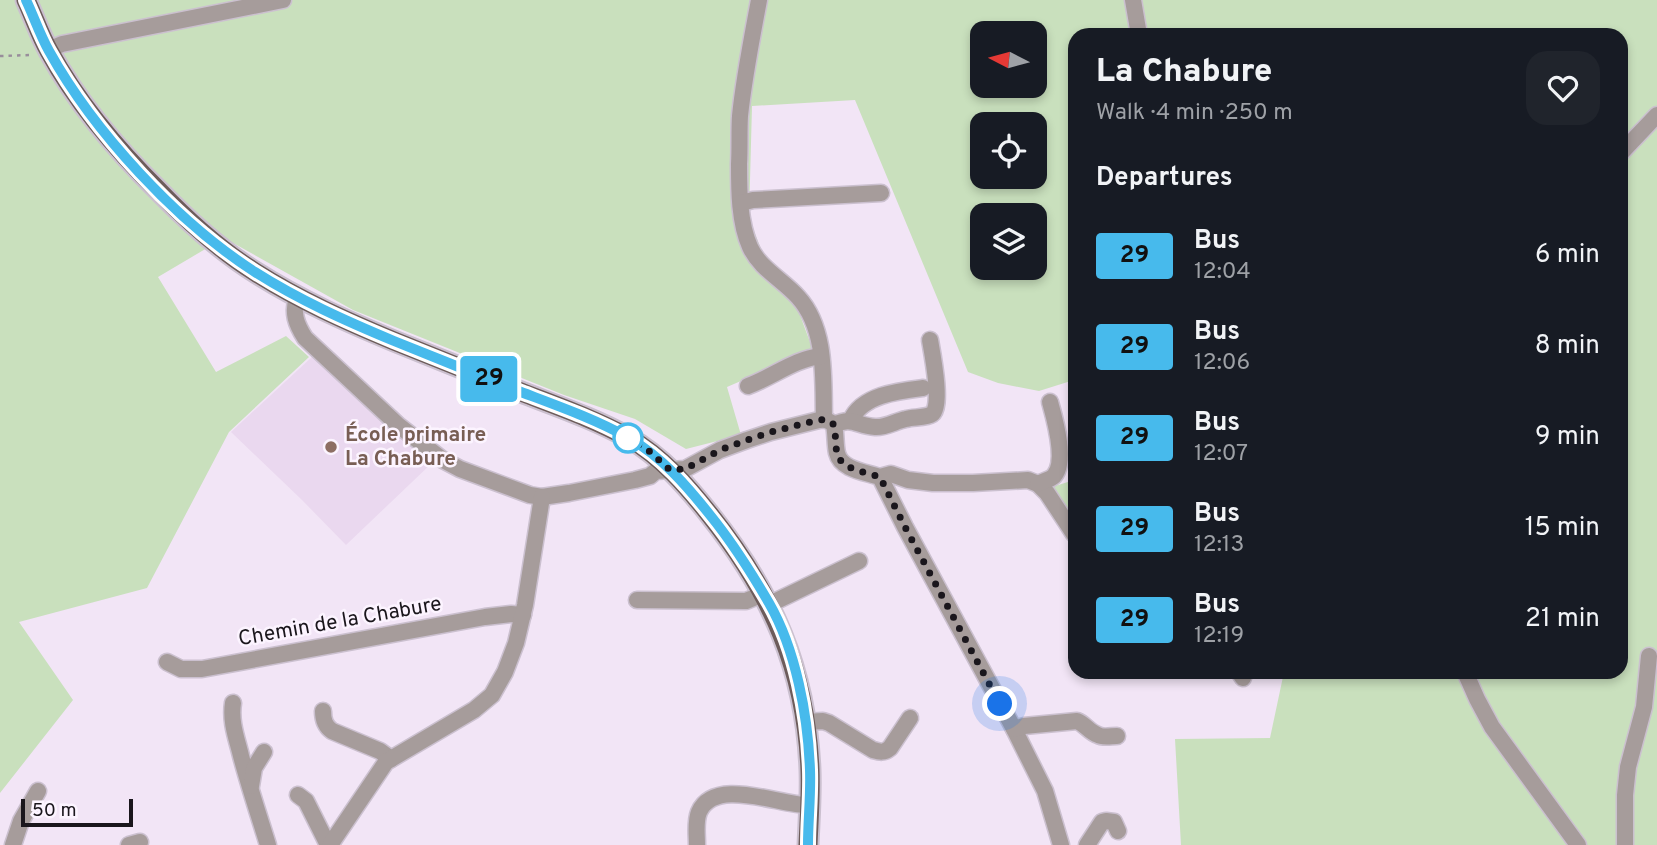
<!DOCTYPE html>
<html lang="en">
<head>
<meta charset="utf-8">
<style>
	body { margin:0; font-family:Overpass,sans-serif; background:#20242c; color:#f1f3f6; height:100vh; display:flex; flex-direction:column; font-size:26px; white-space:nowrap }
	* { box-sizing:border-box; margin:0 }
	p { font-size:23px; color:#9ea1a6 }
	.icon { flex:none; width:38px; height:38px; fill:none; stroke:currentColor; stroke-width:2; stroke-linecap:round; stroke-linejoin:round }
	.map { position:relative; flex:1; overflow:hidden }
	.panel { position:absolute; left:1068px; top:28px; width:560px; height:651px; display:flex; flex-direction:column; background:#171b24; border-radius:21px; box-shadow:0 4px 10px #0003 }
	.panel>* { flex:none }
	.badge { padding:0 14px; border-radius:5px; font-size:24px; line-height:46px }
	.needle { width:46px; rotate:276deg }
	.controls { position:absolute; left:970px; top:21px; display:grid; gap:14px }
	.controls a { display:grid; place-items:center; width:77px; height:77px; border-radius:14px; background:#171b24; box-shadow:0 4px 10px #0003; font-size:35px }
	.scale { position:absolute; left:21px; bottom:18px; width:112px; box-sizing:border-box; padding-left:7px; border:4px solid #1a161c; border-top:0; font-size:19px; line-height:24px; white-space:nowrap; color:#1a161c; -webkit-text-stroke:5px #fcf4ff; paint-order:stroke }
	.you { position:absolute; width:35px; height:35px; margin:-18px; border:5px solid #fff; border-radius:50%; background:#1a73e8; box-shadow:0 0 0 10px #1a73e833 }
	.map>.badge { position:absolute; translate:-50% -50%; box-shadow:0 0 0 4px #fff }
	h2 { padding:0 28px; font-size:26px; line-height:63px }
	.round { display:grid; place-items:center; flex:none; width:74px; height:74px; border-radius:21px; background:#20242c }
	.head { display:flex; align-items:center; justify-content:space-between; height:119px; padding:0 28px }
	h1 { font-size:33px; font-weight:800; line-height:52px }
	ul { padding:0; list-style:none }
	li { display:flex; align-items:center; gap:21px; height:91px; padding:0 28px }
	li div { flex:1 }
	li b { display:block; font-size:26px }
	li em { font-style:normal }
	li .badge { min-width:77px; font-weight:700; text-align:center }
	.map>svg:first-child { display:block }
</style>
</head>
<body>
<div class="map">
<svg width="1657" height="845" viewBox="0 0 1657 845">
	<rect width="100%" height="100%" fill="#f2e5f6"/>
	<path fill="#ead8ef" d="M313 356 383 420 432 463 346 545 302 500 231 432Z"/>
	<g fill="#c9e0bd" fill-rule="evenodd">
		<path d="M0 0H1657V845H1181L1175 739 1270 738 1284 672H1620V35H1074V380L1039 391 998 383 968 372 855 100 752 106 749 218 764 257 797 307 813 350 727 387 741 435 686 449 635 419 564 395 353 310 224 238 158 277 216 372 286 336 309 357 229 432 147 588 19 622 73 700 0 793ZM982 33H1034V86H982ZM982 124H1034V177H982ZM982 215H1034V268H982Z"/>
		<path d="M1074 480V525L1049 488Z"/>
	</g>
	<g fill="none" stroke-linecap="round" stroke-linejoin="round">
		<g stroke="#cbc0cf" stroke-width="19">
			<g id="minor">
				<path d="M759 0C752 38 744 77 740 116 739 131 740 148 739 164 739 191 739 222 750 247 760 269 783 280 798 297 827 329 823 379 824 419"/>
				<path d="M1133 0 1139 35"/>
				<path d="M48 50 62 44 283 0"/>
				<path d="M1620 154 1657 115"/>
				<path d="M741 203 753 200 881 193"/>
				<path d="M297 297C292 313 296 324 305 338L398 425 443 460 460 469 530 495 542 497 569 493 635 480 650 476 656 471 685 469 720 450 747 440 771 432 819 420C825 419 829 420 834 425 836 434 835 444 837 453 841 470 866 472 880 477L905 527 1014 729 1045 791 1061 845"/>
				<path d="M748 386C773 377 794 359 821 356"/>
				<path d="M851 420C862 395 898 391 923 388"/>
				<path d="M834 425C852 416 857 426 875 427 885 428 896 421 906 419 914 417 926 418 932 414 943 407 932 352 930 340"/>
				<path d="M880 477 891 474 908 480 933 483H973L1028 480 1038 484 1047 493 1074 534"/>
				<path d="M1038 484C1043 481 1050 480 1054 476 1067 461 1055 420 1050 402"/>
				<path d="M637 600 746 601 763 594"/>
				<path d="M770 604 859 561"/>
				<path d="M167 662 181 669H202L485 617 511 614 523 615"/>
				<path d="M1239 672 1243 678"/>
				<path d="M1465 672 1477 699 1492 727 1578 845"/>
				<path d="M233 703C230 722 237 739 241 756 249 786 259 816 268 845"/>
				<path d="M323 711C323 720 325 726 332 731L380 751 391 759"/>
				<path d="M805 722 823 721 829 723 873 750C880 752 884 753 890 748L910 718"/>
				<path d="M1014 729 1024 726 1077 721C1085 724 1089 732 1098 735 1103 738 1111 736 1117 736"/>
				<path d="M251 786 254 768 264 752"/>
				<path d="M298 795 306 801 328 845"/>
				<path d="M13 845 21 821 38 791"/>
				<path d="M129 845 140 842"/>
				<path d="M330 845 386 762 474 710 492 695 505 672 516 643 525 605 542 497"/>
				<path d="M697 845C697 834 695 822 699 812 715 776 781 806 809 805"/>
				<path d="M1087 845 1102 822 1106 821 1114 822 1118 831"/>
				<path d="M1625 845V795L1628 767 1644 707 1649 656"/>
			</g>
		</g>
		<g stroke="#cbc0cf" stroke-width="23">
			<path id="major" d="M26 0C34 17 40 35 49 51 78 104 117 150 160 192 189 222 220 250 255 272 299 300 346 321 394 341 436 358 479 375 521 392 557 406 595 419 629 438 662 457 687 486 710 515 772 593 806 670 810 770 811 795 809 820 808 845"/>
		</g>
		<path stroke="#988e9b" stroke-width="2.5" stroke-dasharray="3.5 5" stroke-linecap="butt" d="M0 56 32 55"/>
		<use href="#minor" stroke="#a69c9b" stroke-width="16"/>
		<use href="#major" stroke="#6d5c5b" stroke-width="19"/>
	</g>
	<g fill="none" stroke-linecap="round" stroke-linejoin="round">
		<g stroke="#fff" stroke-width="16">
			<path id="line" d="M26 0C34 17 40 35 49 51 94 132 177 222 255 272 299 300 346 321 394 341 436 358 479 375 521 392 558 406 595 419 629 438 662 457 687 486 710 515 732 542 751 572 769 603 796 650 808 716 810 770 811 795 808 820 808 845"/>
		</g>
		<use href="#line" stroke="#47baec" stroke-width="10"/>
		<path stroke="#1a161c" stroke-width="7" stroke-dasharray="0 12.6" d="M628 438 649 451 670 470 685 469 720 450 747 440 771 432 818 420C825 419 829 420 834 425 836 434 835 444 837 453 841 470 866 472 880 477L905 527 1000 704"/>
	</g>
	<circle fill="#fff" stroke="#47baec" stroke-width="3.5" cx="628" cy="438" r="14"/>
	<circle fill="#8d6e63" stroke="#fcf4ff" stroke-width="2.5" cx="331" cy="447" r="7"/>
	<g text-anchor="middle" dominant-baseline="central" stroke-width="5" stroke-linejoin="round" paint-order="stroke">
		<g font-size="21" font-weight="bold" fill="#785e54" stroke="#fcf4ff" text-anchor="start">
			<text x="345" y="435">École primaire<tspan x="345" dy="24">La Chabure</tspan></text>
		</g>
		<g font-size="21" fill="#1a161c" stroke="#fcf4ff">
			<text transform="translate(340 622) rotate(-10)">Chemin de la Chabure</text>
		</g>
	</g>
</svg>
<div class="controls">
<a><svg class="needle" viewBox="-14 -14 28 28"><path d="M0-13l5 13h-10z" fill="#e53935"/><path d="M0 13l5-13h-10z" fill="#9ea1a6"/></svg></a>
<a><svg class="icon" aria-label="locate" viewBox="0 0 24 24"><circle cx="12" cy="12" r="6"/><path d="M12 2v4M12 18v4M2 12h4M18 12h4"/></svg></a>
<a><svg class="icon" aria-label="layers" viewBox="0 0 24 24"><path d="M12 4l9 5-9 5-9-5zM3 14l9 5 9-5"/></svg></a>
</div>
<div class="scale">50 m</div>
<div class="you" style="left:1000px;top:704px"></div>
<b class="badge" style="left:489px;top:379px;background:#47baec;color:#111">29</b>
<section class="panel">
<div class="head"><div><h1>La Chabure</h1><p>Walk · 4 min · 250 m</p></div><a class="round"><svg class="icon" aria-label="heart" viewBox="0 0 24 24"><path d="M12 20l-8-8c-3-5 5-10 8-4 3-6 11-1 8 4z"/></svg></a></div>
<h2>Departures</h2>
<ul>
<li><span class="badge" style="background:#47baec;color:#111">29</span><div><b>Bus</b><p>12:04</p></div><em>6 min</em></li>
<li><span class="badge" style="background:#47baec;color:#111">29</span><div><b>Bus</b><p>12:06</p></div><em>8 min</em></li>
<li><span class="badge" style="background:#47baec;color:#111">29</span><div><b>Bus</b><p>12:07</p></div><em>9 min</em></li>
<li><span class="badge" style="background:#47baec;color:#111">29</span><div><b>Bus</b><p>12:13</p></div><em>15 min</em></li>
<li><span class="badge" style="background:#47baec;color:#111">29</span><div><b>Bus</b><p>12:19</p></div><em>21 min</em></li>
</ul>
</section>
</div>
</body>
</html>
